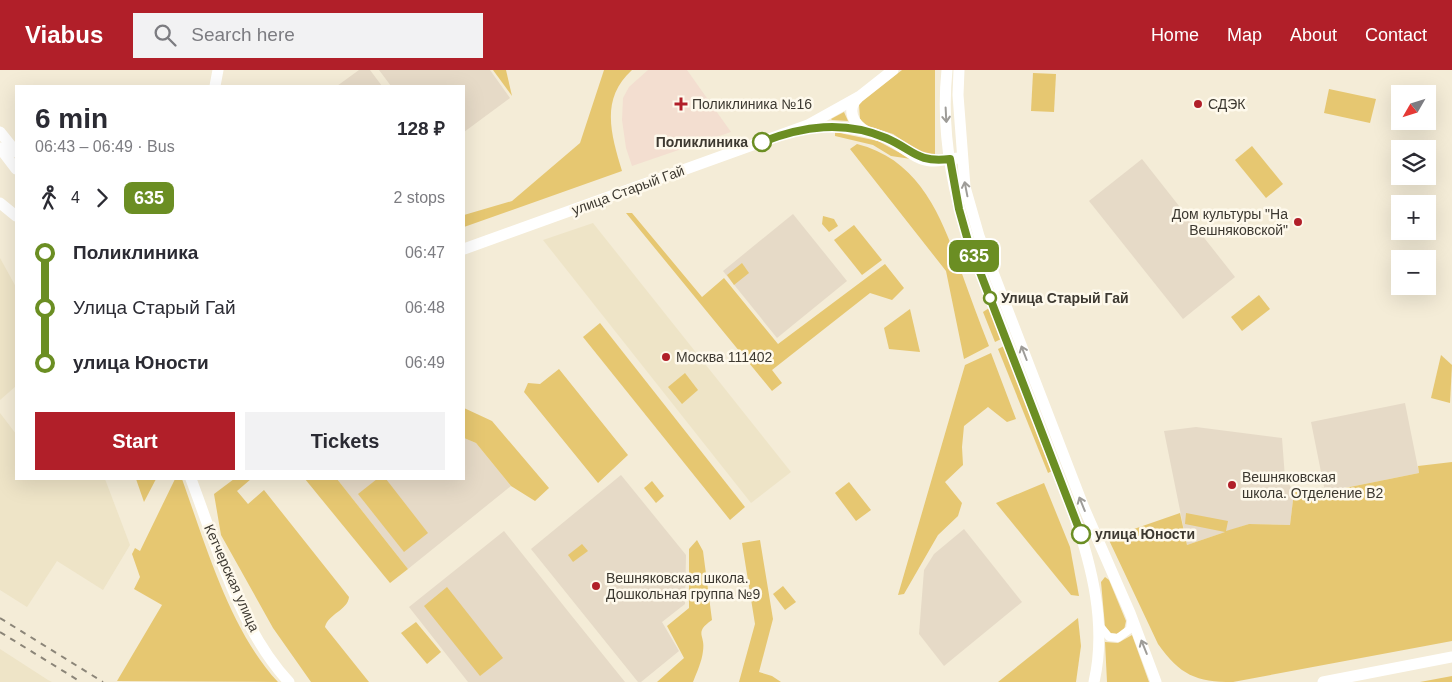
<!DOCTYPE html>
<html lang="en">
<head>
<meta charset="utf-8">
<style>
	body { margin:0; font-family:Helvetica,sans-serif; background:#f2f2f3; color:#2b2b33; height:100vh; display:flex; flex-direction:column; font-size:19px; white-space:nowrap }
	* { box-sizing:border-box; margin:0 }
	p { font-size:16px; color:#7c7c81 }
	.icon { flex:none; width:28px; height:28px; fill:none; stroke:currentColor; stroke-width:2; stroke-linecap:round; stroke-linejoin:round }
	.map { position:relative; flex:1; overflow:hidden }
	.panel { position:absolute; left:15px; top:15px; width:450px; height:395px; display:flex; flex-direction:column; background:#fff; border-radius:0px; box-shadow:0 5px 20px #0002 }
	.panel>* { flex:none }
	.badge { padding:0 10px; border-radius:8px; font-size:18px; line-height:32px }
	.needle { width:32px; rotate:231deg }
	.buttons { position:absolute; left:1391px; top:15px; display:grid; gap:10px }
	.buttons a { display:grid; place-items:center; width:45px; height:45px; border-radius:0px; background:#fff; box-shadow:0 5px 20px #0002; font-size:25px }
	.map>.badge { position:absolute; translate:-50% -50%; box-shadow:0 0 0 2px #fff }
	.legs { display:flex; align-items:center; gap:8px; height:55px; padding:0 20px; font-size:16px }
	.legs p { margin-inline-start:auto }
	.summary { display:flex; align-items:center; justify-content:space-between; height:85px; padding:0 20px }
	h1 { font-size:28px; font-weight:600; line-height:38px }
	.cta { display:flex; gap:10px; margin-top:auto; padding:10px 20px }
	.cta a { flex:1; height:58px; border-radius:0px; background:#b11f29; color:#fff; font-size:20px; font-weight:600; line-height:58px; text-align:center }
	.cta a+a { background:#f2f2f3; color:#2b2b33 }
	ul { padding:0 20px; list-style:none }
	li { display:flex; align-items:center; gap:18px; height:55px; font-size:19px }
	li i { display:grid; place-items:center; width:8px; height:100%; margin:0 6px; background:currentColor }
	li i::after { content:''; width:12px; height:12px; margin:-6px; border:4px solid; border-radius:50%; background:#fff }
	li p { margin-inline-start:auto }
	li:first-child i { background:linear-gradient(#0000 50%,currentColor 0) }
	li:last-child i { background:linear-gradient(currentColor 50%,#0000 0) }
	header { display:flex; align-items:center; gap:30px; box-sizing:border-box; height:70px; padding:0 25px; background:#b11f29; color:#fff }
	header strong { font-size:24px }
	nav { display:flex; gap:28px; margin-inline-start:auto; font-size:18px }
	.search { width:350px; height:45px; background:#f2f2f3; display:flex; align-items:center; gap:12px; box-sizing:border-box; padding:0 18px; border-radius:0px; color:#7c7c81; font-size:19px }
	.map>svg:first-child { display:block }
</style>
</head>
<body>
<header>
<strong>Viabus</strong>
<div class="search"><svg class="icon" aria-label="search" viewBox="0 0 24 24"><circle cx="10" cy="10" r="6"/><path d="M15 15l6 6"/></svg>Search here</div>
<nav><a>Home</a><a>Map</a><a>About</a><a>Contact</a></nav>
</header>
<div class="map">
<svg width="1452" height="612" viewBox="0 0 1452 612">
	<rect width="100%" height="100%" fill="#f4ecd7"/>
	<g fill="#eee4c7">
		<path d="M593 153 791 402 751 433 543 170Z"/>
		<path d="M0 188 16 217V316L0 330Z"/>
		<path d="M0 343 16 364V409H105L130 475 103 520 57 491 27 537 0 520Z"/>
		<path d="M0 579 48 610 52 612H0Z"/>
	</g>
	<g fill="#e6dac7">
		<path d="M359 0H370L382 16H337Z"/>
		<path d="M379 0H490L510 28 464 62V16H391Z"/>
		<path d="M1142 89 1235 207 1183 249 1089 131Z"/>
		<path d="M793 144 847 211 777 268 723 201Z"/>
		<path d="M1405 333 1419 403 1325 422 1311 352Z"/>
		<path d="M1196 357 1282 368 1285 408 1294 422 1290 455 1249 454 1187 475 1164 361Z"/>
		<path d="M464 368 476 373 511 416 408 499 337 409H464Z"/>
		<path d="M621 405 686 485 685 534 662 552 679 581 641 612H638L531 479Z"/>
		<path d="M964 459 1022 532 944 596 919 564 924 500 934 484Z"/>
		<path d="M504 461 571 545 625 612H468L409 537Z"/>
	</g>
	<path fill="#f3ded0" d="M648 0H687L731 62 632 96 626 78 622 50 623 28 629 17Z"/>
	<g fill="#e6c771">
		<path d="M493 0H506L512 26Z"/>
		<path d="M604 0H632C600 29 611 64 622 101L464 157V145L512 131 580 73Z"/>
		<path d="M902 0H935V84H923L893 64 865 55 860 49 859 34Z"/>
		<path d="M1033 3 1056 4 1054 42 1031 41Z"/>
		<path d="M1329 19 1376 29 1370 53 1324 43Z"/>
		<path d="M844 42 848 51 832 50 831 49Z"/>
		<path d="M835 62 878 71 911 89 891 86 873 75 835 66Z"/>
		<path d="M857 74C920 90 941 146 961 201 970 226 979 251 989 276L964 289 946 201 850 79Z"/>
		<path d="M1252 76 1283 114 1266 128 1235 90Z"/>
		<path d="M626 143H632L702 227 724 208 778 274 885 194 904 218 892 230 870 223 772 300 782 313 772 321Z"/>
		<path d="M823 146 834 149 838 156 829 162 822 154Z"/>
		<path d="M854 155 882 190 862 205 834 170Z"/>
		<path d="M742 193 749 203 734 215 727 205Z"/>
		<path d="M1259 225 1270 239 1242 261 1231 247Z"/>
		<path d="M989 238 1001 269 995 272 983 242Z"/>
		<path d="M910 239 920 282 889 279 884 258Z"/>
		<path d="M600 253 745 437 730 450 583 267Z"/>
		<path d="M1004 276 1052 401 1048 403 998 279Z"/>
		<path d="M991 283 1016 349 1007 352 988 337 964 356 962 377 963 395 945 412 962 433 958 446 938 465 904 524 898 525 965 295Z"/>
		<path d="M1441 285 1452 295 1450 333 1431 328Z"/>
		<path d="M559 299 628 385 598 413 524 322 528 313 540 314Z"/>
		<path d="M685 303 698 320 682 334 668 317Z"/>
		<path d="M464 338 492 351 549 418 535 431 511 416 476 373 464 368Z"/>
		<path d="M1452 392V571L1233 612C1196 612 1180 605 1158 574L1108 468 1180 443 1187 475 1225 462 1185 454 1186 443 1228 451 1226 461 1249 454 1290 455 1294 422H1325L1419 403 1418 396Z"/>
		<path d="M136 409H156L144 432Z"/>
		<path d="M175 409H182C205 473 230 561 278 612L117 611 162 535 134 519 140 507 132 484 135 478 140 481Z"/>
		<path d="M234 409H251L237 421 248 434 264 420 349 527C348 540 328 544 325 557L369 612H311L273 558 221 465 214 424Z"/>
		<path d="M305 409H337L408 499 390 513Z"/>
		<path d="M377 409H386L428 463 404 482 358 424Z"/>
		<path d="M652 411 664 426 656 433 644 418Z"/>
		<path d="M849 412 871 440 856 451 835 423Z"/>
		<path d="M1044 413 1070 477 1079 526 1071 525 996 433Z"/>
		<path d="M697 470 703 481 712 550C693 563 706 565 703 581 702 591 697 602 693 612H657L684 588 667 556 689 538V479Z"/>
		<path d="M760 470 773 549 759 602 772 606 781 612H739L755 554 742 473Z"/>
		<path d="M582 474 588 481 573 492 568 485Z"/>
		<path d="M1105 507 1109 510 1126 551 1124 560 1117 564 1110 563 1105 556 1101 512Z"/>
		<path d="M783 516 796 532 785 540 773 524Z"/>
		<path d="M447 517 503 588 480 606 424 536Z"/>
		<path d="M1078 548 1081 576 1076 612H998Z"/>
		<path d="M416 552 441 582 427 594 401 563Z"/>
		<path d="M1132 565 1149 612H1107L1105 572 1118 573Z"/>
		<path d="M1452 606V612H1420Z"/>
	</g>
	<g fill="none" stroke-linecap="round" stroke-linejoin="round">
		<path stroke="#fff" stroke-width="8" d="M1099 555 1109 567 1118 568 1130 559 1131 549"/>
		<g stroke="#fff" stroke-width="11">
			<path d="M947 0C941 57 951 116 969 171L1073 442C1092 496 1107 555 1094 612"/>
			<path d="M959 0 958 25 965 117 979 166 1084 438 1130 543 1156 612"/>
			<path d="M215 16 218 0"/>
			<path d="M858 28C846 39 853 54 866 61"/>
			<path d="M806 58C831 55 859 58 883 67 899 72 913 90 931 91 940 91 949 89 958 88"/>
			<path d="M0 62 16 82"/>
			<path d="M0 78 16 99"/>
			<path d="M0 133 16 146"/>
			<path d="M464 179 808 55 860 26 893 0"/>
			<path d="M191 409C216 475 240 560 289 612"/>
			<path d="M1323 612 1452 587"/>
		</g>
		<g stroke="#8b8578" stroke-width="2" stroke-dasharray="6 6" stroke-linecap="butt">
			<path d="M0 548 103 612"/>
			<path d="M0 562 81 612"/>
		</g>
	</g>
	<defs><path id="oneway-shaft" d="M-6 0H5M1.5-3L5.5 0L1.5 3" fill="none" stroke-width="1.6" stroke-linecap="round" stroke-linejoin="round" transform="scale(1.25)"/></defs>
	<g stroke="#9e9c98">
		<use href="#oneway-shaft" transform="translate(946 45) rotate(87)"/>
		<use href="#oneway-shaft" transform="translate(966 119) rotate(-101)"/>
		<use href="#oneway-shaft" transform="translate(1024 283) rotate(-111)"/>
		<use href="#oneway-shaft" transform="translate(1082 434) rotate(-112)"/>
		<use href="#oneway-shaft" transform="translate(1144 577) rotate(-112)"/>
	</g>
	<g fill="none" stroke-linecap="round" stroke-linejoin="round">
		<g stroke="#fff" stroke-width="11">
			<path id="line-1" d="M762 72C803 56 844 50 886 68 914 80 916 93 950 89L959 139 968 171 1081 464"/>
		</g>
		<use href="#line-1" stroke="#6b8e23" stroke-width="8"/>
	</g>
	<g fill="#b11f29" stroke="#fef9ec" stroke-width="2">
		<path d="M678.5 26.5h5v5h5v5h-5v5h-5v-5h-5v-5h5z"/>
		<circle cx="1198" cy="34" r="5"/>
		<circle cx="1298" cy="152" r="5"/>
		<circle cx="666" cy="287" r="5"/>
		<circle cx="1232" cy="415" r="5"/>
		<circle cx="596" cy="516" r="5"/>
	</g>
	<g fill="#fff" stroke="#6b8e23" stroke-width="2.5">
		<circle cx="762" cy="72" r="9"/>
		<circle cx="990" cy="228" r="6"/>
		<circle cx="1081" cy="464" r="9"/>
	</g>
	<g text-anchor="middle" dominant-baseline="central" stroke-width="5" stroke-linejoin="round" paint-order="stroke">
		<g font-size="14" fill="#3d3931" stroke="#fef9ec" text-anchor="start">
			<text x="692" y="34">Поликлиника №16</text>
			<text x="1208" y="34">СДЭК</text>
			<text x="1288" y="144" text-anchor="end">Дом культуры "На<tspan x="1288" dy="16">Вешняковской"</tspan></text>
			<text x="676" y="287">Москва 111402</text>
			<text x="1242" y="407">Вешняковская<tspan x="1242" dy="16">школа. Отделение В2</tspan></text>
			<text x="606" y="508">Вешняковская школа.<tspan x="606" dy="16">Дошкольная группа №9</tspan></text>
		</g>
		<g font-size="14" font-weight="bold" fill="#3d3931" stroke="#fef9ec" text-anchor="start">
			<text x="748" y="72" text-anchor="end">Поликлиника</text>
			<text x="1001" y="228">Улица Старый Гай</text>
			<text x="1095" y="464">улица Юности</text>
		</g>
		<g font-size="14" fill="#3d3931" stroke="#fef9ec">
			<text transform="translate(628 120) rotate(-20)">улица Старый Гай</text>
			<text transform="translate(232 508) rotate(66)">Кетчерская улица</text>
		</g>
	</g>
</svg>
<div class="buttons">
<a><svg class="needle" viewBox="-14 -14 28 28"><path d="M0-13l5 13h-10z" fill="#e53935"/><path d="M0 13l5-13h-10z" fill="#7c7c81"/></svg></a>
<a><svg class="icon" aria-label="layers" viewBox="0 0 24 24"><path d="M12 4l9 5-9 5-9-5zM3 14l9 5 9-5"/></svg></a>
<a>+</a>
<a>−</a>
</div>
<b class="badge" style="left:974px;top:186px;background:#6b8e23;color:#fff">635</b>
<section class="panel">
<div class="summary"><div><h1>6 min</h1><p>06:43 – 06:49 · Bus</p></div><b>128 ₽</b></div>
<div class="legs"><svg class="icon" aria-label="walk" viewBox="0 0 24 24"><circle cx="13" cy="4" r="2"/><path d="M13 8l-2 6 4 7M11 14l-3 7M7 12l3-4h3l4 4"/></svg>4<svg class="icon" aria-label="forward" viewBox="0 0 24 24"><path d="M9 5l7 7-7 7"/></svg><b class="badge" style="background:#6b8e23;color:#fff">635</b><p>2 stops</p></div>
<ul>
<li><i style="color:#6b8e23"></i><b>Поликлиника</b><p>06:47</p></li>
<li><i style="color:#6b8e23"></i><span>Улица Старый Гай</span><p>06:48</p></li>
<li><i style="color:#6b8e23"></i><b>улица Юности</b><p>06:49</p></li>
</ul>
<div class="cta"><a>Start</a><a>Tickets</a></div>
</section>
</div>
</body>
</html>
